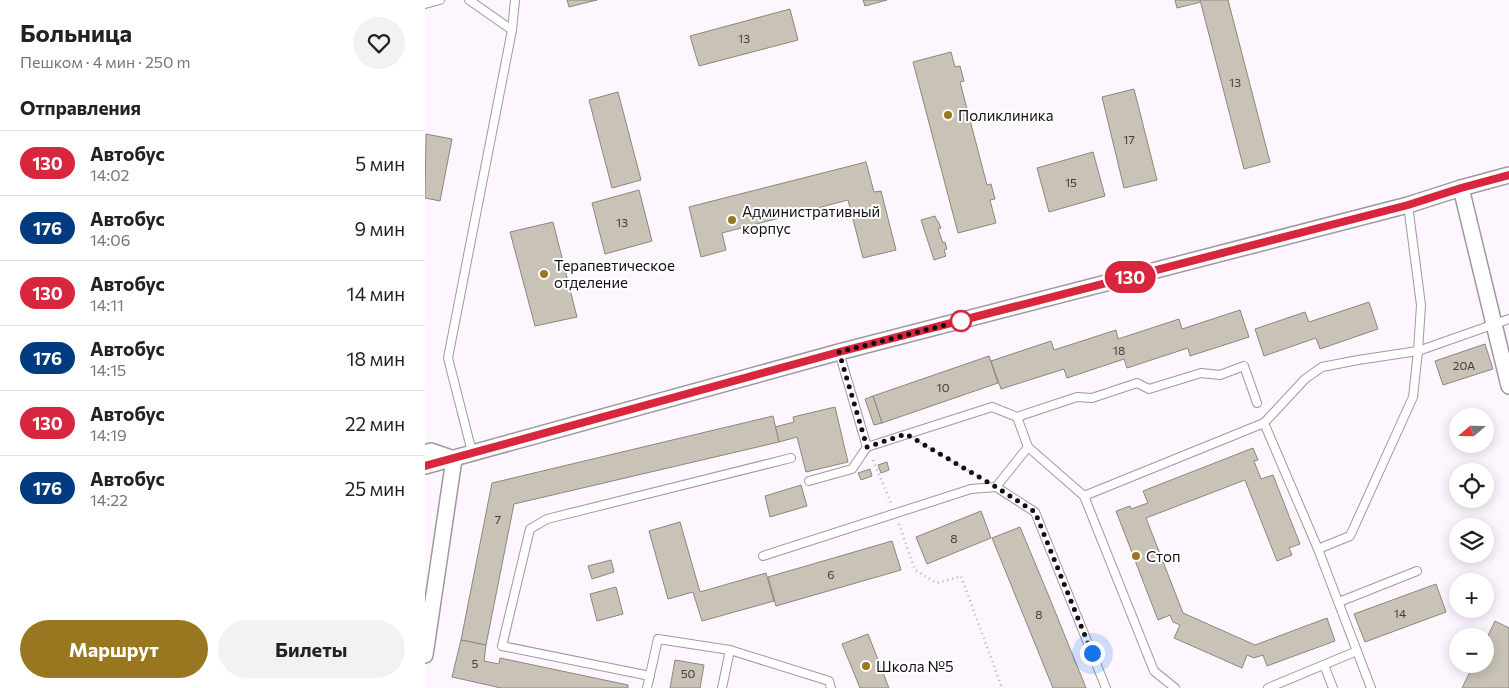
<!DOCTYPE html>
<html lang="ru">
<head>
<meta charset="utf-8">
<style>
	body { margin:0; font-family:Commissioner,sans-serif; background:#f2f2f2; color:#222; height:100vh; display:flex; flex-direction:column; font-size:19px; white-space:nowrap }
	* { box-sizing:border-box; margin:0 }
	p { font-size:16px; color:#767676 }
	.icon { flex:none; width:28px; height:28px; fill:none; stroke:currentColor; stroke-width:2; stroke-linecap:round; stroke-linejoin:round }
	.map { position:relative; flex:1; overflow:hidden }
	.details { display:flex; flex-direction:column; background:#fff; width:425px }
	.details>* { flex:none }
	.badge { padding:0 10px; border-radius:16px; font-size:18px; line-height:32px }
	.needle { width:32px; rotate:250deg }
	.tools { position:absolute; left:1024px; top:408px; display:grid; gap:10px }
	.tools a { display:grid; place-items:center; width:45px; height:45px; border-radius:50%; background:#fff; box-shadow:0 2px 12px #0003; font-size:25px }
	.you { position:absolute; width:25px; height:25px; margin:-12px; border:4px solid #fff; border-radius:50%; background:#1a73e8; box-shadow:0 0 0 8px #1a73e833 }
	.map>.badge { position:absolute; translate:-50% -50%; box-shadow:0 0 0 2px #fff }
	h2 { padding:0 20px; font-size:19px; line-height:45px }
	.round { display:grid; place-items:center; flex:none; width:52px; height:52px; border-radius:26px; background:#f2f2f2 }
	.headline { display:flex; align-items:center; justify-content:space-between; height:85px; padding:0 20px }
	h1 { font-size:24px; font-weight:700; line-height:38px }
	.cta { display:flex; gap:10px; margin-top:auto; padding:10px 20px }
	.cta a { flex:1; height:58px; border-radius:30px; background:#997620; color:#fff; font-size:20px; font-weight:700; line-height:58px; text-align:center }
	.cta a+a { background:#f2f2f2; color:#222 }
	ul { padding:0; list-style:none }
	li { display:flex; align-items:center; gap:15px; height:65px; padding:0 20px; border-top:1px solid #e0e0e0 }
	li div { flex:1 }
	li b { display:block; font-size:19px }
	li em { font-style:normal }
	li .badge { min-width:55px; font-weight:700; text-align:center }
	main { display:flex; flex:1; min-height:0 }
	.map>svg:first-child { display:block }
</style>
</head>
<body>
<main>
<section class="details">
<div class="headline"><div><h1>Больница</h1><p>Пешком · 4 мин · 250 m</p></div><a class="round"><svg class="icon" aria-label="heart" viewBox="0 0 24 24"><path d="M12 20l-8-8c-3-5 5-10 8-4 3-6 11-1 8 4z"/></svg></a></div>
<h2>Отправления</h2>
<ul>
<li><span class="badge" style="background:#d7263d;color:#fff">130</span><div><b>Автобус</b><p>14:02</p></div><em>5 мин</em></li>
<li><span class="badge" style="background:#003b80;color:#fff">176</span><div><b>Автобус</b><p>14:06</p></div><em>9 мин</em></li>
<li><span class="badge" style="background:#d7263d;color:#fff">130</span><div><b>Автобус</b><p>14:11</p></div><em>14 мин</em></li>
<li><span class="badge" style="background:#003b80;color:#fff">176</span><div><b>Автобус</b><p>14:15</p></div><em>18 мин</em></li>
<li><span class="badge" style="background:#d7263d;color:#fff">130</span><div><b>Автобус</b><p>14:19</p></div><em>22 мин</em></li>
<li><span class="badge" style="background:#003b80;color:#fff">176</span><div><b>Автобус</b><p>14:22</p></div><em>25 мин</em></li>
</ul>
<div class="cta"><a>Маршрут</a><a>Билеты</a></div>
</section>
<div class="map">
<svg width="1084" height="688" viewBox="0 0 1084 688">
	<rect width="100%" height="100%" fill="#fef6fe"/>
	<g fill="#c9c2b7" stroke="#8d867c">
		<path d="M142 0H172L144 7Z"/>
		<path d="M438 0H462L440 6Z"/>
		<path d="M750 0H775L776 2 752 8Z"/>
		<path d="M775 0H803L845 162 819 169Z"/>
		<path d="M365 9 373 40 274 66 265 36Z"/>
		<path d="M526 52 530 67 535 66 539 81 535 82 562 185 566 184 570 199 565 200 571 223 533 233 488 62Z"/>
		<path d="M709 89 732 180 699 188 677 97Z"/>
		<path d="M193 92 216 180 187 188 164 100Z"/>
		<path d="M1 134 27 139 15 201 0 198Z"/>
		<path d="M668 152 680 196 624 212 612 168Z"/>
		<path d="M441 162 449 192 456 191 471 250 438 258 423 200 297 233 301 250 276 257 264 207Z"/>
		<path d="M214 190 227 241 180 254 167 203Z"/>
		<path d="M510 216 512 221H513L516 228 513 229 518 243 520 242 522 249 519 250 521 256 509 260 496 220Z"/>
		<path d="M128 222 152 317 110 326 85 232Z"/>
		<path d="M944 302 953 329 895 349 891 338 839 356 830 329 880 312 884 322Z"/>
		<path d="M815 310 824 337 765 356 763 348 702 368 699 359 642 378 639 369 576 389 566 361 626 341 629 350 691 330 693 339 754 319 757 329Z"/>
		<path d="M1060 344 1068 369 1018 385 1010 361Z"/>
		<path d="M564 356 573 383 457 423 448 396Z"/>
		<path d="M448 396 457 423 449 425 440 399Z"/>
		<path d="M410 407 423 462 381 472 372 437 354 442 350 427 369 422 368 417Z"/>
		<path d="M348 416 354 442 89 504 61 645 36 640 67 483Z"/>
		<path d="M828 448 833 460 829 461 836 479 848 475 875 544 864 548 867 555 852 561 820 480 721 518 758 613 830 645 902 618 910 641 842 666 838 655 829 658 822 655 817 668 749 638 755 625 748 622 745 615 733 620 691 511 705 506 706 509 723 503 718 491Z"/>
		<path d="M462 462 464 470 456 473 453 465Z"/>
		<path d="M445 469 447 476 436 480 433 473Z"/>
		<path d="M376 485 382 506 345 517 340 496Z"/>
		<path d="M556 511 566 538 502 564 491 537Z"/>
		<path d="M255 522 275 592 341 573 349 601 277 621 268 592 243 599 224 531Z"/>
		<path d="M595 527 625 599 661 688H628L567 538Z"/>
		<path d="M467 541 476 570 351 606 343 577Z"/>
		<path d="M186 560 189 572 167 579 163 566Z"/>
		<path d="M1011 584 1021 612 940 642 929 614Z"/>
		<path d="M191 587 198 614 172 621 165 594Z"/>
		<path d="M1070 621 1084 628V688H1037L1049 664H1060V642Z"/>
		<path d="M443 634 464 688H435L417 644Z"/>
		<path d="M36 640 61 645 59 661 74 664 75 658 203 685V688H76L27 677Z"/>
		<path d="M250 660 279 665 275 688H245Z"/>
	</g>
	<g fill="none" stroke-linecap="round" stroke-linejoin="round">
		<g stroke="#a197a0" stroke-width="10">
			<g id="lane">
				<path d="M44 0 87 30"/>
				<path d="M0 4 15 0"/>
				<path d="M414 352 442 447 567 407 592 417 652 397 667 398 712 383 724 389 776 373 795 375 819 366 832 403"/>
				<path d="M839 423 893 549 946 688"/>
				<path d="M603 447 659 496"/>
				<path d="M47 452 23 358 87 30 90 0"/>
				<path d="M384 481 427 469 442 447"/>
				<path d="M571 487 603 447 592 417"/>
				<path d="M893 549 925 536 988 397 993 351 1084 319"/>
				<path d="M338 556 546 489 571 487 610 512 681 688"/>
				<path d="M914 602 992 571"/>
				<path d="M899 665 908 688"/>
				<path d="M225 676 77 646 105 529 122 519 366 458"/>
				<path d="M222 688 233 639 305 650 404 681 406 688"/>
				<path d="M297 688 305 650"/>
				<path d="M750 688 729 671 659 496 839 423 880 379 897 367 933 360 993 351 996 305 983 205"/>
				<path d="M843 688 932 651"/>
			</g>
		</g>
		<g stroke="#a197a0" stroke-width="18">
			<g id="street">
				<path d="M1036 188 1084 386"/>
				<path d="M0 453 6 451 29 459"/>
				<path d="M0 466 414 352 983 205 1036 188 1084 175"/>
				<path d="M0 655 29 459"/>
			</g>
		</g>
		<g stroke="#b5aeb5" stroke-width="2.5" stroke-dasharray="1 4" stroke-linecap="butt">
			<path d="M495 443 553 476"/>
			<path d="M448 460 466 503"/>
			<path d="M474 524 490 570 512 583 536 576 577 688"/>
		</g>
		<use href="#lane" stroke="#fff" stroke-width="8"/>
		<use href="#street" stroke="#fff" stroke-width="15"/>
	</g>
	<g fill="none" stroke-linecap="round" stroke-linejoin="round">
		<g stroke="#fff" stroke-width="11">
			<path id="line" d="M0 466 414 352 983 205 1036 188 1084 175"/>
		</g>
		<use href="#line" stroke="#d7263d" stroke-width="8"/>
		<path stroke="#120f12" stroke-width="5" stroke-dasharray="0 9" d="M536 321 414 352 442 447 481 434 571 487 610 512 667 653"/>
	</g>
	<g fill="#997620" stroke="#fff" stroke-width="2">
		<circle cx="523" cy="115" r="5"/>
		<circle cx="307" cy="220" r="5"/>
		<circle cx="119" cy="274" r="5"/>
		<circle cx="711" cy="556" r="5"/>
		<circle cx="441" cy="666" r="5"/>
	</g>
	<circle fill="#fff" stroke="#d7263d" stroke-width="2.5" cx="536" cy="321" r="10"/>
	<g text-anchor="middle" dominant-baseline="central" stroke-width="4" stroke-linejoin="round" paint-order="stroke">
		<g font-size="12" fill="#403c3b">
			<text x="319" y="38">13</text>
			<text x="810" y="82">13</text>
			<text x="704" y="139">17</text>
			<text x="646" y="182">15</text>
			<text x="197" y="222">13</text>
			<text x="694" y="350">18</text>
			<text x="1039" y="365">20А</text>
			<text x="518" y="387">10</text>
			<text x="73" y="519">7</text>
			<text x="529" y="538">8</text>
			<text x="406" y="574">6</text>
			<text x="975" y="613">14</text>
			<text x="614" y="614">8</text>
			<text x="50" y="663">5</text>
			<text x="263" y="673">50</text>
		</g>
		<g font-size="15" fill="#120f12" stroke="#fff" text-anchor="start">
			<text x="533" y="115">Поликлиника</text>
			<text x="317" y="211">Административный<tspan x="317" dy="17">корпус</tspan></text>
			<text x="129" y="265">Терапевтическое<tspan x="129" dy="17">отделение</tspan></text>
			<text x="721" y="556">Стоп</text>
			<text x="451" y="666">Школа №5</text>
		</g>
	</g>
</svg>
<div class="tools">
<a><svg class="needle" viewBox="-14 -14 28 28"><path d="M0-13l5 13h-10z" fill="#e53935"/><path d="M0 13l5-13h-10z" fill="#767676"/></svg></a>
<a><svg class="icon" aria-label="locate" viewBox="0 0 24 24"><circle cx="12" cy="12" r="6"/><path d="M12 2v4M12 18v4M2 12h4M18 12h4"/></svg></a>
<a><svg class="icon" aria-label="layers" viewBox="0 0 24 24"><path d="M12 4l9 5-9 5-9-5zM3 14l9 5 9-5"/></svg></a>
<a>+</a>
<a>−</a>
</div>
<div class="you" style="left:667px;top:653px"></div>
<b class="badge" style="left:705px;top:277px;background:#d7263d;color:#fff">130</b>
</div>
</main>
</body>
</html>
